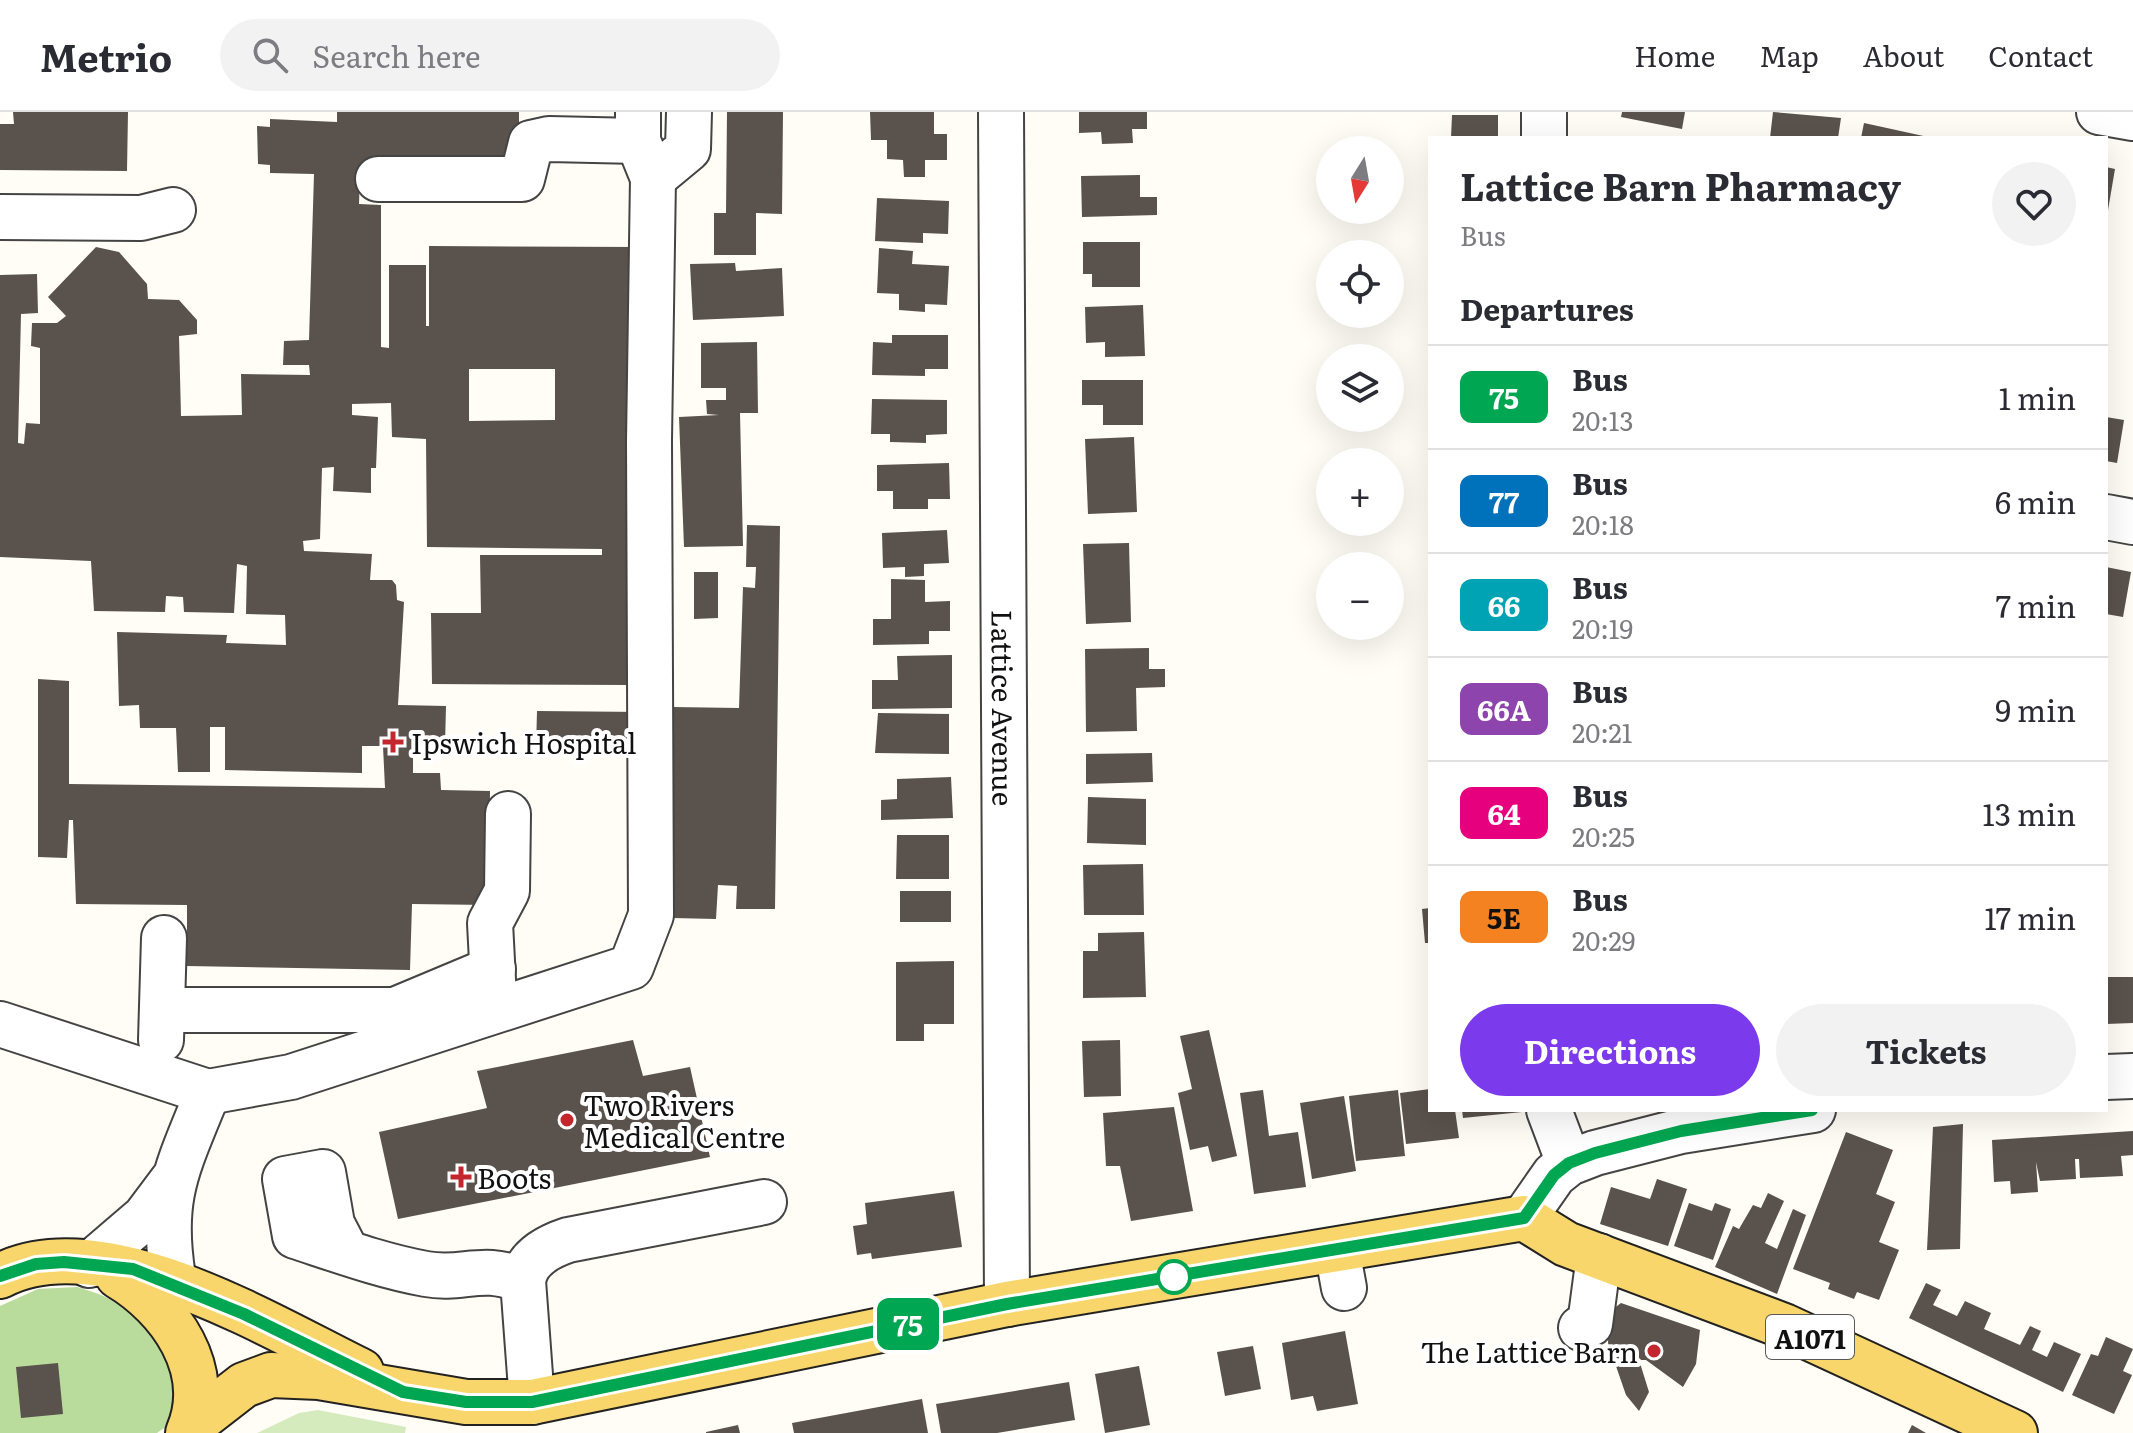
<!DOCTYPE html>
<html lang="en">
<head>
<meta charset="utf-8">
<style>
	body { margin:0; font-family:Literata,serif; background:#f2f2f3; color:#2b2b33; height:100vh; display:flex; flex-direction:column; font-size:30px; white-space:nowrap }
	* { box-sizing:border-box; margin:0 }
	p { font-size:26px; color:#7c7c81 }
	.icon { flex:none; width:44px; height:44px; fill:none; stroke:currentColor; stroke-width:2; stroke-linecap:round; stroke-linejoin:round }
	.map { position:relative; flex:1; overflow:hidden }
	.drawer { position:absolute; left:1428px; top:24px; width:680px; height:976px; display:flex; flex-direction:column; background:#fff; border-radius:0px; box-shadow:0 8px 32px #0002 }
	.drawer>* { flex:none }
	.badge { padding:0 16px; border-radius:12px; font-size:28px; line-height:52px }
	.needle { width:52px; rotate:191deg }
	.buttons { position:absolute; left:1316px; top:24px; display:grid; gap:16px }
	.buttons a { display:grid; place-items:center; width:88px; height:88px; border-radius:50%; background:#fff; box-shadow:0 8px 32px #0002; font-size:40px }
	.map>.badge { position:absolute; translate:-50% -50%; box-shadow:0 0 0 4px #fff }
	h2 { padding:0 32px; font-size:30px; line-height:72px }
	.round { display:grid; place-items:center; flex:none; width:84px; height:84px; border-radius:42px; background:#f2f2f3 }
	.summary { display:flex; align-items:center; justify-content:space-between; height:136px; padding:0 32px }
	h1 { font-size:38px; font-weight:700; line-height:60px }
	.primary-button { display:flex; gap:16px; margin-top:auto; padding:16px 32px }
	.primary-button a { flex:1; height:92px; border-radius:48px; background:#7c3aed; color:#fff; font-size:32px; font-weight:700; line-height:92px; text-align:center }
	.primary-button a+a { background:#f2f2f3; color:#2b2b33 }
	ul { padding:0; list-style:none }
	li { display:flex; align-items:center; gap:24px; height:104px; padding:0 32px; border-top:2px solid #e1e1e2 }
	li div { flex:1 }
	li b { display:block; font-size:30px }
	li em { font-style:normal }
	li .badge { min-width:88px; font-weight:700; text-align:center }
	header { display:flex; align-items:center; gap:48px; box-sizing:border-box; height:112px; padding:0 40px; background:#fff; border-bottom:2px solid #e1e1e2 }
	header strong { font-size:38px }
	nav { display:flex; gap:44px; margin-inline-start:auto; font-size:28px }
	.search { width:560px; height:72px; background:#f2f2f3; display:flex; align-items:center; gap:20px; box-sizing:border-box; padding:0 28px; border-radius:44px; color:#7c7c81; font-size:30px }
	.map>svg:first-child { display:block }
</style>
</head>
<body>
<header>
<strong>Metrio</strong>
<div class="search"><svg class="icon" aria-label="search" viewBox="0 0 24 24"><circle cx="10" cy="10" r="6"/><path d="M15 15l6 6"/></svg>Search here</div>
<nav><a>Home</a><a>Map</a><a>About</a><a>Contact</a></nav>
</header>
<div class="map">
<svg width="2133" height="1321" viewBox="0 0 2133 1321">
	<rect width="100%" height="100%" fill="#fffdf5"/>
	<path fill="#d5ebbd" d="M318 1298 406 1315 405 1321H257L299 1301Z"/>
	<path fill="#b9dc9c" d="M77 1175C147 1195 184 1231 175 1308L157 1321H0V1194L38 1177Z"/>
	<g fill="#5a524d" fill-rule="evenodd">
		<path d="M13 0H128L127 59 0 58V12H14Z"/>
		<path d="M337 0H519V62L360 60 359 92 381 93V235L389 236V153H426V214H429V134L639 135 631 573 432 572 431 501H481L480 443H602V437L427 435 426 327 392 325 391 291 352 292V303L378 305 376 356H371V381L333 379 334 355 322 356 320 427 303 429 304 439 372 442 370 468H392L396 473 397 488 404 490 398 593 446 594 445 633 413 634V661H440L441 678 490 679 489 793 412 792 410 858 187 854V793L76 792 73 708H69L67 746 38 745V567L69 569V672L385 676 383 634H362V661L225 658V615H210V660H178L176 616H140L139 593 119 594 117 520 227 523 226 531 286 533 285 503 246 502 247 454 237 452 234 501 184 500 183 485 166 484 165 500 94 499 91 449 0 445V163L37 162 38 201 21 202 18 331 24 332 26 311 40 312V236L31 234 32 211H57L66 204 48 185 96 135 119 140 147 172 148 187 179 188 197 208V222L179 224 181 304 242 303 241 262 310 263 309 253H283L284 229 309 228 314 62 270 61V53L258 52 257 14 270 15V7L337 10ZM469 257H555V308L469 309Z"/>
		<path d="M727 0H783L782 102 756 101V143H714V101H726Z"/>
		<path d="M870 0H934V22H947V48H925V65H904L903 48 887 47V28H871Z"/>
		<path d="M1079 0H1147V17H1132L1133 31 1102 32 1101 20 1079 21Z"/>
		<path d="M1622 0H1685L1682 17 1621 5Z"/>
		<path d="M1773 0 1841 6 1838 26H1770Z"/>
		<path d="M1452 3H1498V26H1451Z"/>
		<path d="M1864 11 1928 25V26H1861Z"/>
		<path d="M2106 55 2115 57 2108 98H2106Z"/>
		<path d="M1140 63V85H1157V103L1082 105 1081 64Z"/>
		<path d="M877 86 949 89 948 122 923 121V131L875 129Z"/>
		<path d="M1083 130H1140V175H1092V162H1083Z"/>
		<path d="M879 136 913 139 912 152 949 154 947 193 925 192V200L899 198V182L877 181Z"/>
		<path d="M735 151 736 159 782 156 784 204 693 208 690 152Z"/>
		<path d="M1143 193 1145 244 1105 245V230L1086 231 1085 195Z"/>
		<path d="M892 223H948V257H925V264L872 263 873 230 892 231Z"/>
		<path d="M757 230 758 301H740L743 434 684 435 679 305 719 303 707 302 706 288H726V276H701V231Z"/>
		<path d="M1082 268H1143V313H1103V293H1082Z"/>
		<path d="M872 287 947 288V322L926 323V331L890 330V322H871Z"/>
		<path d="M2106 305 2124 308 2117 351 2106 349Z"/>
		<path d="M1134 325 1137 400 1088 402 1085 327Z"/>
		<path d="M949 351 950 387H928V397H893V379H877V353Z"/>
		<path d="M747 413 780 414 775 797H736L737 774 718 773 716 807 673 806 672 595 739 596 743 475 755 476 756 455H746Z"/>
		<path d="M947 418 949 451 924 452V464L905 465V455L883 456 882 421Z"/>
		<path d="M1129 431 1131 510 1086 512 1083 432Z"/>
		<path d="M2106 455 2131 460 2123 505 2106 502Z"/>
		<path d="M694 460H718V506L694 507Z"/>
		<path d="M891 467 925 468V490L950 489V519H929V532L873 533V507H891Z"/>
		<path d="M1149 536V557H1165V575L1136 576 1137 619 1086 620 1085 537Z"/>
		<path d="M952 543V596L872 597V568H898L897 544Z"/>
		<path d="M537 599 643 600V637L536 636Z"/>
		<path d="M878 601 949 602V642L875 641Z"/>
		<path d="M1152 641 1153 670 1086 672V642Z"/>
		<path d="M951 665 953 706 881 708V688L897 687V667Z"/>
		<path d="M1088 685 1146 687V733L1087 731Z"/>
		<path d="M897 723H949V767H896Z"/>
		<path d="M1143 752 1144 803H1084L1083 753Z"/>
		<rect x="900" y="779" width="51" height="31"/>
		<path d="M1430 796V831H1425L1422 797Z"/>
		<path d="M1144 820 1146 885 1083 886V839H1098V821Z"/>
		<path d="M954 849V912H924V929H896V850Z"/>
		<path d="M2106 865H2133V911L2106 912Z"/>
		<path d="M1209 918 1237 1044 1212 1050 1208 1034 1190 1038 1178 981 1192 977 1180 924Z"/>
		<path d="M633 928 643 964 690 955 710 1045 398 1107 379 1020 487 996 477 959Z"/>
		<path d="M1120 928 1121 984 1084 985 1082 929Z"/>
		<path d="M1430 977V998H1455L1459 1026 1406 1032 1400 981Z"/>
		<path d="M1263 978 1269 1024 1298 1020 1306 1075 1254 1082 1240 981Z"/>
		<path d="M1398 978 1405 1044 1356 1049 1349 984Z"/>
		<path d="M1344 984 1356 1059 1312 1067 1300 991Z"/>
		<path d="M1174 995 1193 1099 1131 1109 1120 1054H1106L1103 1001Z"/>
		<path d="M1462 998H1522V1000L1463 1006Z"/>
		<path d="M1963 1012 1960 1137 1927 1138 1933 1015Z"/>
		<path d="M2133 1019V1043L2121 1044 2123 1064 2080 1066 2079 1047H2075L2076 1067 2040 1069 2036 1050 2038 1080 2011 1082 2010 1069 1994 1070 1992 1028Z"/>
		<path d="M1846 1020 1893 1038 1876 1082 1895 1090 1879 1130 1899 1138 1879 1188 1857 1180 1854 1187 1828 1177 1830 1171 1793 1157Z"/>
		<path d="M1657 1067 1687 1077 1668 1134 1600 1112 1611 1075 1650 1087Z"/>
		<path d="M954 1079 962 1135 872 1147 871 1141 857 1143 853 1114 867 1112 865 1091Z"/>
		<path d="M1768 1081 1784 1089 1765 1131 1777 1137 1793 1097 1806 1103 1777 1182 1715 1155 1733 1114 1739 1117 1753 1093 1761 1096Z"/>
		<path d="M1689 1091 1712 1099 1715 1091 1731 1097 1713 1148 1674 1134Z"/>
		<path d="M1926 1171 1941 1178 1933 1193 1957 1204 1965 1189 1991 1201 1984 1217 2020 1233 2030 1214 2041 1219 2032 1238 2047 1245 2054 1230 2081 1242 2063 1280 1909 1206Z"/>
		<path d="M1621 1191 1700 1218 1696 1252 1683 1275 1646 1248H1639L1649 1280 1639 1299 1626 1283 1608 1231 1609 1200Z"/>
		<path d="M1345 1219 1358 1292 1317 1299 1313 1284 1291 1288 1282 1231Z"/>
		<path d="M2106 1225 2133 1237 2123 1259 2132 1263 2114 1302 2072 1283 2091 1242 2098 1244Z"/>
		<path d="M1253 1234 1261 1277 1225 1284 1217 1240Z"/>
		<path d="M58 1251 63 1302 21 1306 16 1255Z"/>
		<path d="M1139 1254 1150 1313 1105 1321 1095 1262Z"/>
		<path d="M1069 1270 1075 1308 997 1321H941L936 1292Z"/>
		<path d="M922 1287 928 1321H794L792 1311Z"/>
		<path d="M738 1313 740 1321H706V1320Z"/>
		<path d="M1912 1313 1926 1321H1908Z"/>
	</g>
	<g fill="none" stroke-linecap="round" stroke-linejoin="round">
		<g stroke="#444" stroke-width="48">
			<g id="minor">
				<path id="s1" d="M1001 0 1007 1192"/>
				<path d="M1544 0V26"/>
				<path d="M2099 0 2133 6"/>
				<path d="M653 66 688 37 689 0"/>
				<path d="M378 67H522L531 31 549 27 638 29"/>
				<path d="M0 105 141 106 173 98"/>
				<path d="M2106 405 2133 410"/>
				<path d="M494 887 490 811 507 779 508 702"/>
				<path d="M162 898H395L493 857"/>
				<path d="M0 912 208 980 291 965 631 855 651 803 649 329 653 66 638 29V0"/>
				<path d="M161 928 164 826"/>
				<path d="M2106 965 2133 964"/>
				<path d="M1549 998 1569 1051"/>
				<path d="M1524 1106 1554 1063 1569 1051 1595 1041 1681 1019 1813 998"/>
				<path d="M1337 1138 1344 1176"/>
				<path d="M347 1141 332 1112 323 1060 285 1067 295 1124C338 1138 382 1154 426 1162 464 1169 482 1151 523 1169"/>
				<path d="M89 1153 145 1105 172 1069"/>
				<path d="M174 1171C159 1086 177 1057 208 980"/>
				<path d="M1581 1216 1590 1212 1599 1144"/>
				<path d="M532 1290 523 1169C526 1146 547 1135 568 1128L764 1090"/>
			</g>
		</g>
		<g stroke="#222" stroke-width="48">
			<g id="major">
				<path d="M0 1164C101 1111 269 1214 361 1259"/>
				<path d="M118 1164C170 1195 215 1258 188 1321"/>
				<path d="M191 1314 244 1273 271 1263 319 1265 466 1290H532L1007 1192 1524 1106 1566 1132 1784 1214 2015 1321"/>
			</g>
		</g>
		<use href="#minor" stroke="#fff" stroke-width="44"/>
		<use href="#major" stroke="#f9d66b" stroke-width="44"/>
	</g>
	<g fill="none" stroke-linecap="round" stroke-linejoin="round">
		<g stroke="#fff" stroke-width="18">
			<path id="line" d="M0 1164 36 1152 64 1150 133 1157 244 1202 403 1280 466 1290H532L1007 1192 1524 1106 1554 1063 1569 1051 1595 1041 1681 1019 1812 998"/>
		</g>
		<use href="#line" stroke="#00a651" stroke-width="12"/>
	</g>
	<g fill="#c4262e" stroke="#fff" stroke-width="3">
		<path d="M389 618h8v8h8v8h-8v8h-8v-8h-8v-8h8z"/>
		<circle cx="567" cy="1008" r="8"/>
		<path d="M457 1053h8v8h8v8h-8v8h-8v-8h-8v-8h8z"/>
		<circle cx="1654" cy="1239" r="8"/>
	</g>
	<circle fill="#fff" stroke="#00a651" stroke-width="4" cx="1174" cy="1165" r="16"/>
	<g text-anchor="middle" dominant-baseline="central" stroke-width="8" stroke-linejoin="round" paint-order="stroke">
		<rect fill="#fff" stroke="#585858" stroke-width="2" x="1766" y="1203" width="88" height="44" rx="6"/>
		<g font-size="26" font-weight="bold" fill="#111">
			<text x="1810" y="1225">A1071</text>
		</g>
		<g font-size="28" fill="#111" stroke="#fff">
			<text stroke="none"><textPath href="#s1" startOffset="596">Lattice Avenue</textPath></text>
		</g>
		<g font-size="28" fill="#111" stroke="#fff" text-anchor="start">
			<text x="411" y="630">Ipswich Hospital</text>
			<text x="583" y="992">Two Rivers<tspan x="583" dy="32">Medical Centre</tspan></text>
			<text x="477" y="1065">Boots</text>
			<text x="1638" y="1239" text-anchor="end">The Lattice Barn</text>
		</g>
	</g>
</svg>
<div class="buttons">
<a><svg class="needle" viewBox="-14 -14 28 28"><path d="M0-13l5 13h-10z" fill="#e53935"/><path d="M0 13l5-13h-10z" fill="#7c7c81"/></svg></a>
<a><svg class="icon" aria-label="locate" viewBox="0 0 24 24"><circle cx="12" cy="12" r="6"/><path d="M12 2v4M12 18v4M2 12h4M18 12h4"/></svg></a>
<a><svg class="icon" aria-label="layers" viewBox="0 0 24 24"><path d="M12 4l9 5-9 5-9-5zM3 14l9 5 9-5"/></svg></a>
<a>+</a>
<a>−</a>
</div>
<b class="badge" style="left:908px;top:1212px;background:#00a651;color:#fff">75</b>
<section class="drawer">
<div class="summary"><div><h1>Lattice Barn Pharmacy</h1><p>Bus</p></div><a class="round"><svg class="icon" aria-label="heart" viewBox="0 0 24 24"><path d="M12 20l-8-8c-3-5 5-10 8-4 3-6 11-1 8 4z"/></svg></a></div>
<h2>Departures</h2>
<ul>
<li><span class="badge" style="background:#00a651;color:#fff">75</span><div><b>Bus</b><p>20:13</p></div><em>1 min</em></li>
<li><span class="badge" style="background:#0072bc;color:#fff">77</span><div><b>Bus</b><p>20:18</p></div><em>6 min</em></li>
<li><span class="badge" style="background:#00a3b4;color:#fff">66</span><div><b>Bus</b><p>20:19</p></div><em>7 min</em></li>
<li><span class="badge" style="background:#8e44ad;color:#fff">66A</span><div><b>Bus</b><p>20:21</p></div><em>9 min</em></li>
<li><span class="badge" style="background:#e6007e;color:#fff">64</span><div><b>Bus</b><p>20:25</p></div><em>13 min</em></li>
<li><span class="badge" style="background:#f58220;color:#111">5E</span><div><b>Bus</b><p>20:29</p></div><em>17 min</em></li>
</ul>
<div class="primary-button"><a>Directions</a><a>Tickets</a></div>
</section>
</div>
</body>
</html>
